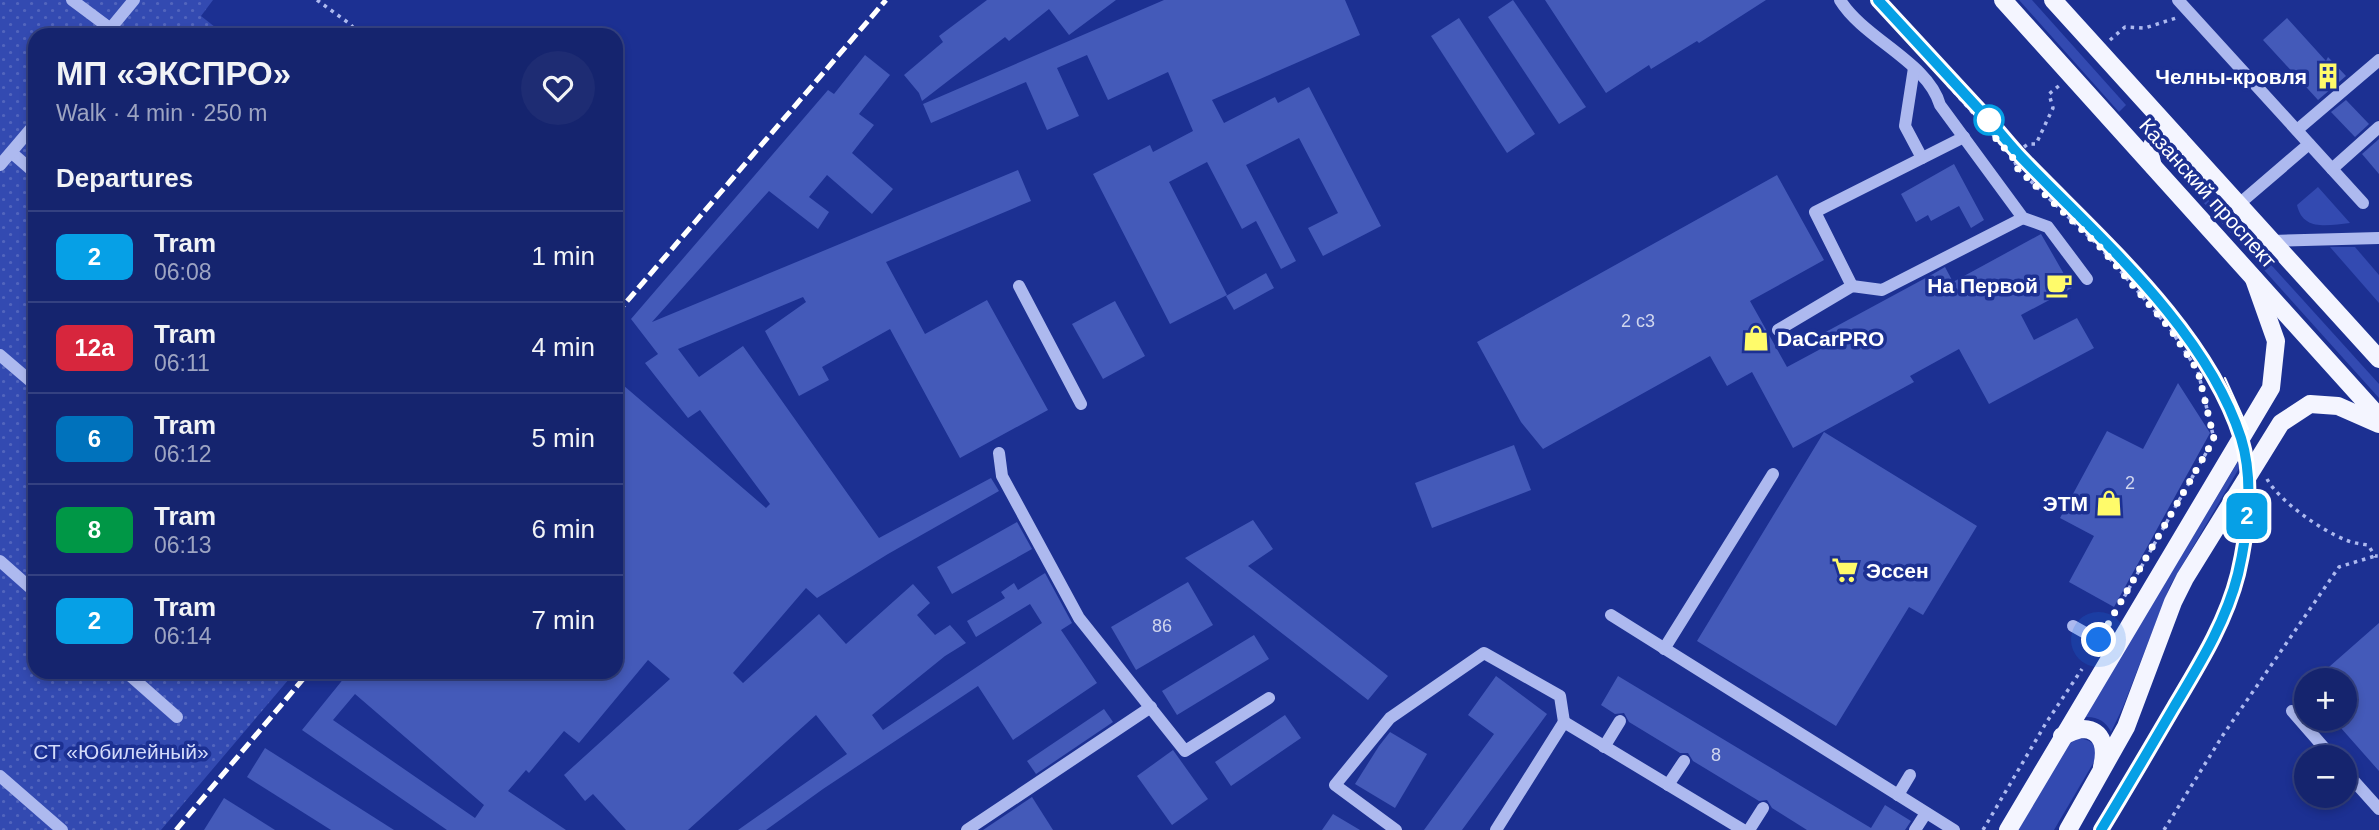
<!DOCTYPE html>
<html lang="en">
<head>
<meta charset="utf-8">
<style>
	body { margin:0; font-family:Arial,sans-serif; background:#1e2c73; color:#f1f3f6; height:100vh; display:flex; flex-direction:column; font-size:26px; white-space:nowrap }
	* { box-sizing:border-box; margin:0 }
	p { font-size:23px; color:#9da4c2 }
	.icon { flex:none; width:38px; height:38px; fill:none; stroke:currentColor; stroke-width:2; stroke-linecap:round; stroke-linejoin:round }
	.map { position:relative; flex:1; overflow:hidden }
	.panel { position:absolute; left:28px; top:28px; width:595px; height:651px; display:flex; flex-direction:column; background:#15246e; border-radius:21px; box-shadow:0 4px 10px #0003,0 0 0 2px #344181 }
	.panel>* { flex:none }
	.badge { padding:0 14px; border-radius:10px; font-size:24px; line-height:46px }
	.tools { position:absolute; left:2294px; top:668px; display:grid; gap:14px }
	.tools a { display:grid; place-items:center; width:63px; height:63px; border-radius:50%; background:#15246e; box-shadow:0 4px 10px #0003,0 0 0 2px #344181; font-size:35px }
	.you { position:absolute; width:35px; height:35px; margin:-18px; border:5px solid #fff; border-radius:50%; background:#1a73e8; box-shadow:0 0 0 10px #1a73e833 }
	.map>.badge { position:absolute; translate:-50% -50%; box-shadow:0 0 0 4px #fff }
	h2 { padding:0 28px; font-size:26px; line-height:63px }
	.round { display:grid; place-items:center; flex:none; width:74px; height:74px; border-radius:37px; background:#1e2c73 }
	.head { display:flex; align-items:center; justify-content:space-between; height:119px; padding:0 28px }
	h1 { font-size:33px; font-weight:700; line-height:52px }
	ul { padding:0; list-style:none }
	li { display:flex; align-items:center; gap:21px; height:91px; padding:0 28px; border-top:2px solid #344181 }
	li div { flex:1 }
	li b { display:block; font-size:26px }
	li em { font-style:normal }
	li .badge { min-width:77px; font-weight:700; text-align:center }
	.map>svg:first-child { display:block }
</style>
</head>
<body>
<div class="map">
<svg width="2379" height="830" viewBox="0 0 2379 830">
	<defs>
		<pattern id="garden-dots" width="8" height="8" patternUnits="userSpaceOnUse" patternTransform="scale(1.75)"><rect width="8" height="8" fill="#334ab1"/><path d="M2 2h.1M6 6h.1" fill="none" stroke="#5265bd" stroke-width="1.8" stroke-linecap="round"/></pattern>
	</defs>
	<rect width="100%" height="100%" fill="#1c3092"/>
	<g fill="#334ab1">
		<path d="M2019 0H2032L2126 105 2119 112Z"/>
		<path d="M2179 170 2264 257 2379 384V398L2177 173Z"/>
		<path d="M2318 187 2350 223C2329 225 2303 232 2297 205Z"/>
		<path d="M2330 247H2355L2379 275V303Z"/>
		<path d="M2239 460 2241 465 2170 586 2123 707 2111 732C2106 721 2097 716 2084 717Z"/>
		<path d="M2078 738C2090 740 2096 743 2098 755L2054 830H2018L2071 740Z"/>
	</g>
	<path fill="url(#garden-dots)" d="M0 0H213L201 16 225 35H35V672H295L161 830H0Z"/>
	<g fill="#445ab9" fill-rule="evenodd">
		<path d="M987 0H1116L1069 35 1049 9 1009 41 1005 37 922 101 919 93 904 75 943 42 939 36Z"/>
		<path d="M1164 0H1345L1360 35 1212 100 1224 123 1275 97 1278 103 1309 87 1381 226 1323 256 1308 228 1338 213 1299 138 1246 165 1296 261 1281 269 1256 221 1242 229 1207 162 1169 182 1227 295 1170 324 1093 174 1150 145 1153 152 1193 131 1168 72 1108 100 1087 55 1057 68 1079 116 1047 130 1026 82 931 123 923 104Z"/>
		<path d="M1513 0 1586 107 1559 124 1488 17Z"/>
		<path d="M1545 0H1766L1699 43 1697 41 1651 69 1649 65 1606 93Z"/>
		<path d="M1459 18 1535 134 1507 153 1431 36Z"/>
		<path d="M2287 18 2326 61 2328 57 2346 76 2318 100 2263 40Z"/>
		<path d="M865 55 890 75 859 114 874 125 852 153 893 189 872 214 827 175 809 197 829 212 818 229 769 191 652 322 1018 170 1031 201 886 262 925 334 987 300 1048 410 960 458 890 329 822 367 829 380 799 396 765 331 806 302 803 297 678 349 699 377 743 346 879 538 991 478 999 491 888 554 817 598 806 588 733 673 743 683 819 614 846 644 913 584 930 603 917 615 935 635 950 625 966 643 945 656 872 715 883 730 1042 623 1030 604 976 637 967 621 1005 598 1001 592 1014 583 1018 590 1045 573 1072 623 1061 630 1097 683 1013 740 978 686 823 789 766 830H738L847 754 816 715 688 830H626L593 794 585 801 564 775 670 679 648 660 579 743 564 731 529 773 526 770 508 791 566 830H447L302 730 349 672H616V379L766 508 770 504 700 410 688 418 645 363 658 354 631 319 828 90 834 94ZM355 694 484 805 475 818 333 720Z"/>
		<path d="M2346 100 2369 124 2355 137 2331 112Z"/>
		<path d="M2379 139V174L2362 154Z"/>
		<path d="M1954 164 1984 220 1971 228 1959 206 1931 221 1928 215 1916 222 1901 194Z"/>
		<path d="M1777 175 1824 260 1750 301 1787 367 1828 345 1822 334 1933 274 1945 267 1953 282 2041 234 2072 288 2021 315 2034 340 2077 318 2094 348 1989 404 1959 349 1910 376 1914 382 1793 448 1752 372 1727 386 1710 356 1543 449 1521 422 1477 342Z"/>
		<path d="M1266 273 1274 288 1234 310 1226 296Z"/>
		<path d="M1115 301 1145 356 1103 379 1072 324Z"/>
		<path d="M2178 383 2210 433 2114 607 2069 582 2094 536 2060 518 2107 431 2143 449Z"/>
		<path d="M1824 432 1977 526 1923 615 1909 607 1836 726 1697 641Z"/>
		<path d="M1514 445 1531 490 1432 528 1415 483Z"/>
		<path d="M1253 520 1273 549 1248 566 1388 676 1368 700 1185 558Z"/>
		<path d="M1017 522 1032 549 952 594 937 567Z"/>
		<path d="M1188 582 1213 625 1136 670 1111 627Z"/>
		<path d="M2379 623V771L2333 719H2345V681H2313Z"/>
		<path d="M1254 635 1269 659 1177 715 1162 691Z"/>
		<path d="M1496 676 1547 714 1462 830H1424L1494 734 1468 715Z"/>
		<path d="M1618 676 1871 828 1885 805 1911 821 1905 830H1807L1772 808 1767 800 1759 801 1693 761 1688 753H1680L1629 722 1624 713 1615 714 1601 705Z"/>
		<path d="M1104 709 1113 722 1036 774 1027 761Z"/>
		<path d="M1285 715 1301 738 1231 786 1215 762Z"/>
		<path d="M1390 732 1427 754 1395 808 1355 784 1379 746Z"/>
		<path d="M265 748 394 830H331L247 777Z"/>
		<path d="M1173 750 1208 799 1172 825 1137 776Z"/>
		<path d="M1032 797 1053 830H983Z"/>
		<path d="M224 798 275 830H204Z"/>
		<path d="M1333 814 1360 830H1322Z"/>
	</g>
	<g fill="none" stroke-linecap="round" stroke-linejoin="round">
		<g stroke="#adb9ef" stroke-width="3.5" stroke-dasharray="3.5 5" stroke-linecap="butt">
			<path d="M317 0 350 24 360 35"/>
			<path d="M2110 40 2125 27 2145 28 2176 18"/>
			<path d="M1948 85 2014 159 2017 168 2100 247 2171 330 2198 371 2214 439 2123 599"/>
			<path d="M2024 147 2028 144H2036L2053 108 2049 94 2060 85"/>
			<path d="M2267 479C2279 501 2322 531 2346 540 2353 543 2360 544 2368 545L2375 556H2379"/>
			<path d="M1983 830 2046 723 2082 669"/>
			<path d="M2164 830 2223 735 2339 567 2375 556"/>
		</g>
		<g stroke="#adb9ef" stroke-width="12">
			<path d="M72 0 119 35"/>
			<path d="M1840 0C1864 39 1928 62 1940 105L2023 218 2048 227 2087 279"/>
			<path d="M2178 0 2363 203"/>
			<path d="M105 35 134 0"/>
			<path d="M1914 68 1905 126 1922 158"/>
			<path d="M2297 130 2379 60"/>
			<path d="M12 153 35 173"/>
			<path d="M0 165 35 124"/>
			<path d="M2332 169 2379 127"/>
			<path d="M2239 204 2309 144"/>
			<path d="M2272 241 2379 238"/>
			<path d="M1019 286 1081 404"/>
			<path d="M1852 286 1815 212 1964 137"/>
			<path d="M1778 330 1852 286 1882 290 2023 218"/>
			<path d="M0 355 35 385"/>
			<path d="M999 453 1002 476 1079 618 1185 751 1269 698"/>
			<path d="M0 561 35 592"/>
			<path d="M1611 615 1954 830"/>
			<path d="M2073 626 2114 649"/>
			<path d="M1664 649 1773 474"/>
			<path d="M126 672 177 717"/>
			<path d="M2292 711 2333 758"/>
			<path d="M1604 747 1620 721"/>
			<path d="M2345 771 2379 809"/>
			<path d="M0 776 62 830"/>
			<path d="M1668 785 1684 761"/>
			<path d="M1898 795 1910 775"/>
			<path d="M967 830 1151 707"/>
			<path d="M1396 830 1335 785 1390 718 1484 653 1560 696 1564 722"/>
			<path d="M1496 830 1564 722 1743 830"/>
			<path d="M1749 830 1763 808"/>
			<path d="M1915 830 1926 813"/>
		</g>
		<g stroke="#f4f5ff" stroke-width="18">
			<path d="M2003 0 2379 417"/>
			<path d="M2053 0 2379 359"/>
			<path d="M2153 166C2145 146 2158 126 2179 139"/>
			<path d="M2062 736C2068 734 2077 729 2083 729 2105 730 2106 751 2102 767"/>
			<path d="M2008 830 2271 388 2276 341 2254 279"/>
			<path d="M2068 830 2126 727 2173 602 2185 578 2281 423 2310 404 2338 406 2379 424"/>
		</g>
		<g stroke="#fff" stroke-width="2">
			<path d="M1879 0C1914 39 1950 78 1986 117 1998 130 2009 144 2021 157 2098 237 2207 329 2241 438 2254 480 2249 531 2238 574 2226 622 2199 665 2174 707 2150 748 2126 789 2101 830"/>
			<path d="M2225 378 2248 429"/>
		</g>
		<g stroke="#fff" stroke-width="5" stroke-dasharray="12 5" stroke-linecap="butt">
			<path d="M616 314 886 0"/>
			<path d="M176 830 309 672"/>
		</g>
	</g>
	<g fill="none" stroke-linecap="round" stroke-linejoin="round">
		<g stroke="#fff" stroke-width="16">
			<path id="line" d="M1878 0C1914 39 1950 78 1986 117 1998 130 2009 144 2021 157 2098 237 2206 329 2241 438 2254 480 2248 531 2238 574 2226 622 2199 665 2174 707 2150 748 2126 789 2101 830"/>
		</g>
		<use href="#line" stroke="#06a0e6" stroke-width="10"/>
		<path stroke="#fff" stroke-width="7" stroke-dasharray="0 12.6" d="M1989 120 1984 125 2014 159 2017 168 2100 247 2171 330 2198 371 2214 439 2099 640"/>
	</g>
	<defs>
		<g id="building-bare" transform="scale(2.1)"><path d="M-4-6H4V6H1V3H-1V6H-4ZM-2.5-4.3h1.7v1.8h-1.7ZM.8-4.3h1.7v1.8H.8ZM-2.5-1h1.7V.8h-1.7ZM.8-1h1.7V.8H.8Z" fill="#fffb6a" stroke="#1c3092" stroke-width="2.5" paint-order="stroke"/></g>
		<g id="cafe-bare" transform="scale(2.1)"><path d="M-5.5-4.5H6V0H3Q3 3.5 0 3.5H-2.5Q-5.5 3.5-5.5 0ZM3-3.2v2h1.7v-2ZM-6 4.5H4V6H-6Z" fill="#fffb6a" stroke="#1c3092" stroke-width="2.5" paint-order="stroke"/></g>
		<g id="shop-bare" transform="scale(2.1)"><path d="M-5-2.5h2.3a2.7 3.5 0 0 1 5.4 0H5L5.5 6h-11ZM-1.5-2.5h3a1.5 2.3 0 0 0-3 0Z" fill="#fffb6a" stroke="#1c3092" stroke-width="2.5" paint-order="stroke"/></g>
		<g id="supermarket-bare" transform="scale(2.1)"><path d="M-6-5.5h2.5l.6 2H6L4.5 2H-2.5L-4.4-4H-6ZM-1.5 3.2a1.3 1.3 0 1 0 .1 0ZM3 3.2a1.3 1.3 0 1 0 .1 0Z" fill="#fffb6a" stroke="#1c3092" stroke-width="2.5" paint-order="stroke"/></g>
	</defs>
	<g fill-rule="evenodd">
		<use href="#building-bare" x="2328" y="76"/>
		<use href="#cafe-bare" x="2059" y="285"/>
		<use href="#shop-bare" x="1756" y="338"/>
		<use href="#shop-bare" x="2109" y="503"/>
		<use href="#supermarket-bare" x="1845" y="570"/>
	</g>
	<circle fill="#fff" stroke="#06a0e6" stroke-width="3.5" cx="1989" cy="120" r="14"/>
	<g text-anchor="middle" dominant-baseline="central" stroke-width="7" stroke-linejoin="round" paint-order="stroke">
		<g font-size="18" fill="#d0d6ee">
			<text x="1638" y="321">2 с3</text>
			<text x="2130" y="483">2</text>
			<text x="1162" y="626">86</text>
			<text x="1716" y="755">8</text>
		</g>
		<g font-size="21" font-weight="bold" fill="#fff" stroke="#1c3092" text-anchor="end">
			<text x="2307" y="76">Челны-кровля</text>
			<text x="2038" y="285">На Первой</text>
			<text x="1777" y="338" text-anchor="start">DaCarPRO</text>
			<text x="2088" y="503">ЭТМ</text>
			<text x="1866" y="570" text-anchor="start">Эссен</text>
		</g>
		<g font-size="21" fill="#fff" stroke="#1c3092">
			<text transform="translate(2208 193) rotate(48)">Казанский проспект</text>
		</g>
		<g font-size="21" fill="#d3dafa" stroke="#1c3092">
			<text x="121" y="751">СТ «Юбилейный»</text>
		</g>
	</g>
</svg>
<div class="tools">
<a>+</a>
<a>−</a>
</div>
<div class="you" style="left:2099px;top:640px"></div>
<b class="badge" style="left:2247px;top:516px;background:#06a0e6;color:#fff">2</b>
<section class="panel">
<div class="head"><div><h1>МП «ЭКСПРО»</h1><p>Walk · 4 min · 250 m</p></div><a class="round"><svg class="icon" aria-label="heart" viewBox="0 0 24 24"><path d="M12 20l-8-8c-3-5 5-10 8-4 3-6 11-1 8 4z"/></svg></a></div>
<h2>Departures</h2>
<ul>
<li><span class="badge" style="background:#06a0e6;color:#fff">2</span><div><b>Tram</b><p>06:08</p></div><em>1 min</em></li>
<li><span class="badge" style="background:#d7263d;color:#fff">12а</span><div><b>Tram</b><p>06:11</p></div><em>4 min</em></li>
<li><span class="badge" style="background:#0072bc;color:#fff">6</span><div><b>Tram</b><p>06:12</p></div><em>5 min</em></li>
<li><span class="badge" style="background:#009746;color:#fff">8</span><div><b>Tram</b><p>06:13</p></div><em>6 min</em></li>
<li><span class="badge" style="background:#06a0e6;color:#fff">2</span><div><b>Tram</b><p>06:14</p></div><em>7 min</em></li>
</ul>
</section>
</div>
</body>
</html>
